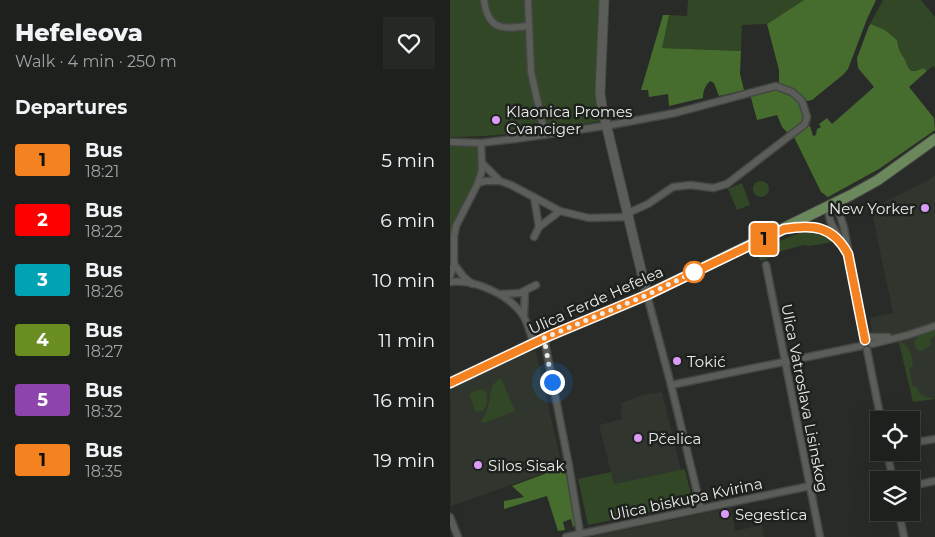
<!DOCTYPE html>
<html lang="en">
<head>
<meta charset="utf-8">
<style>
	body { margin:0; font-family:Montserrat,sans-serif; background:#262826; color:#f1f3f6; height:100vh; display:flex; flex-direction:column; font-size:19px; white-space:nowrap }
	* { box-sizing:border-box; margin:0 }
	p { font-size:16px; color:#a1a3a4 }
	.icon { flex:none; width:28px; height:28px; fill:none; stroke:currentColor; stroke-width:2; stroke-linecap:round; stroke-linejoin:round }
	.map { position:relative; flex:1; overflow:hidden }
	.panel { display:flex; flex-direction:column; background:#1e201d; width:450px }
	.panel>* { flex:none }
	.badge { padding:0 10px; border-radius:4px; font-size:18px; line-height:32px }
	.controls { position:absolute; left:420px; top:411px; display:grid; gap:10px }
	.controls a { display:grid; place-items:center; width:50px; height:50px; border-radius:0px; background:#1e201d; box-shadow:0 5px 20px #0002,0 0 0 1px #3c3e3b; font-size:25px }
	.you { position:absolute; width:25px; height:25px; margin:-12px; border:4px solid #fff; border-radius:50%; background:#1a73e8; box-shadow:0 0 0 8px #1a73e833 }
	.map>.badge { position:absolute; translate:-50% -50%; box-shadow:0 0 0 2px #fff }
	h2 { padding:0 15px; font-size:19px; line-height:45px }
	.round { display:grid; place-items:center; flex:none; width:52px; height:52px; border-radius:0px; background:#262826 }
	.summary { display:flex; align-items:center; justify-content:space-between; height:85px; padding:0 15px }
	h1 { font-size:24px; font-weight:800; line-height:38px }
	ul { padding:0; list-style:none }
	li { display:flex; align-items:center; gap:15px; height:60px; padding:0 15px }
	li div { flex:1 }
	li b { display:block; font-size:19px }
	li em { font-style:normal }
	li .badge { min-width:55px; font-weight:700; text-align:center }
	main { display:flex; flex:1; min-height:0 }
	.map>svg:first-child { display:block }
</style>
</head>
<body>
<main>
<section class="panel">
<div class="summary"><div><h1>Hefeleova</h1><p>Walk · 4 min · 250 m</p></div><a class="round"><svg class="icon" aria-label="heart" viewBox="0 0 24 24"><path d="M12 20l-8-8c-3-5 5-10 8-4 3-6 11-1 8 4z"/></svg></a></div>
<h2>Departures</h2>
<ul>
<li><span class="badge" style="background:#f58220;color:#111">1</span><div><b>Bus</b><p>18:21</p></div><em>5 min</em></li>
<li><span class="badge" style="background:#f00;color:#fff">2</span><div><b>Bus</b><p>18:22</p></div><em>6 min</em></li>
<li><span class="badge" style="background:#00a3b4;color:#fff">3</span><div><b>Bus</b><p>18:26</p></div><em>10 min</em></li>
<li><span class="badge" style="background:#6b8e23;color:#fff">4</span><div><b>Bus</b><p>18:27</p></div><em>11 min</em></li>
<li><span class="badge" style="background:#8e44ad;color:#fff">5</span><div><b>Bus</b><p>18:32</p></div><em>16 min</em></li>
<li><span class="badge" style="background:#f58220;color:#111">1</span><div><b>Bus</b><p>18:35</p></div><em>19 min</em></li>
</ul>
</section>
<div class="map">
<svg width="485" height="537" viewBox="0 0 485 537">
	<rect width="100%" height="100%" fill="#282b27"/>
	<g fill="#30362d">
		<path d="M485 175V399L463 402 449 342 424 347 420 318 443 313 422 213 437 201 479 180Z"/>
		<path d="M86 351 112 467 1 506 0 388 76 353Z"/>
		<path d="M212 392 231 470 164 484 149 425 172 419 170 409 173 408 171 403 192 395Z"/>
		<path d="M281 508 285 531 312 525 314 537H140Z"/>
	</g>
	<g fill="#314725">
		<path d="M0 0H150L148 105 150 121C100 130 51 137 0 137Z"/>
		<path d="M238 0H354L317 24 292 25 291 51 211 48 219 15 237 16Z"/>
		<path d="M433 0H471L485 17V68L483 66 477 71 474 68C458 74 460 71 454 58 449 50 449 51 447 40L435 30 422 24 419 26Z"/>
		<path d="M26 144 28 146C28 154 30 162 29 170 27 189 8 209 3 230 0 243 4 256 0 269V145Z"/>
		<circle cx="311" cy="189" r="8"/>
		<path d="M292 183 300 205 287 210 278 189Z"/>
		<path d="M352 232 370 234 383 242 360 246 353 245 321 254V257L310 261 307 250Z"/>
		<path d="M485 328V336L479 340 482 344 472 351 466 349 464 341 470 334Z"/>
		<path d="M449 342C460 344 462 356 463 366L459 368 463 387H467C470 398 477 397 485 399L463 402Z"/>
		<path d="M51 378 65 411 34 423 31 421C34 417 37 412 38 406 42 394 38 385 51 378Z"/>
		<path d="M32 389 36 391 37 403 34 410 26 412 19 395 24 391Z"/>
		<path d="M235 469 243 503 138 525 128 479 161 472 164 484Z"/>
	</g>
	<g fill="#466c2e">
		<path d="M354 0H426L417 19 398 69 394 74 362 100 357 101 343 89 329 83V70L317 24Z"/>
		<path d="M213 15H219L212 48 291 51 290 74 294 90 269 96 264 83 260 81C255 86 253 91 253 98L219 106 218 94 199 97 198 90H191Z"/>
		<path d="M421 24 435 30 447 40C449 51 449 50 454 58 460 71 459 74 474 68L477 71 459 87 484 118 485 130 429 169 378 197 371 192 344 137 354 128 360 126 363 136 366 135 367 129 371 127 369 124 377 118 382 124 424 87 408 68 407 58 419 26Z"/>
		<path d="M321 88 334 90 349 101 355 116 353 121 338 133 332 127 327 115 307 120 300 94Z"/>
		<path d="M116 466 125 526 123 527 121 519 113 522 115 530 108 531 97 496 54 509V501L74 497 62 486Z"/>
	</g>
	<g fill="none" stroke-linecap="round" stroke-linejoin="round">
		<g stroke="#454744" stroke-width="9">
			<g id="minor">
				<path d="M34 0C38 31 53 29 79 26"/>
				<path d="M78 0 81 72 95 135"/>
				<path d="M0 142 31 143 65 139 161 125 225 113 326 86 342 92 352 101 357 117 355 124 277 184 263 188 241 185 223 187 198 204 176 214"/>
				<path d="M32 163 50 181 61 185 110 211 139 218 177 217"/>
				<path d="M28 183 36 181H50"/>
				<path d="M386 203 394 228 415 340"/>
				<path d="M380 206C376 217 383 227 389 237"/>
				<path d="M89 227 110 211"/>
				<path d="M341 228C363 224 385 229 396 250"/>
				<path d="M84 237 89 227 84 197"/>
				<path d="M316 265 370 537"/>
				<path d="M0 276 4 264"/>
				<path d="M0 282C24 279 58 294 72 314 78 322 80 334 84 343"/>
				<path d="M22 284 13 276 4 264V236L6 226 28 183 32 170 31 143"/>
				<path d="M52 294 70 293 86 285"/>
				<path d="M197 295 221 385 251 508"/>
				<path d="M74 315 75 292"/>
				<path d="M414 335 421 337H438"/>
				<path d="M94 338 119 466 130 533"/>
				<path d="M422 344 458 335 485 326"/>
				<path d="M417 350 431 420"/>
				<path d="M221 385 411 346"/>
				<path d="M461 443 485 439"/>
				<path d="M437 452 443 480"/>
				<path d="M461 486 485 481"/>
				<path d="M449 512 454 537"/>
				<path d="M0 517 8 537"/>
				<path d="M116 537 360 486"/>
			</g>
		</g>
		<g stroke="#454744" stroke-width="11">
			<path id="secondary" d="M154 0 150 93 152 107 197 295"/>
		</g>
		<g stroke="#454744" stroke-width="12">
			<path id="primary" d="M0 383 99 336 197 295 401 195 428 180 485 139"/>
		</g>
		<use href="#minor" stroke="#5a5d58" stroke-width="6"/>
		<use href="#secondary" stroke="#5a5d58" stroke-width="9"/>
		<use href="#primary" stroke="#6b885c" stroke-width="10"/>
	</g>
	<g fill="none" stroke-linecap="round" stroke-linejoin="round">
		<g stroke="#fff" stroke-width="11">
			<path id="line" d="M0 383 99 336 197 295 334 229C363 224 383 226 398 254L415 340"/>
		</g>
		<use href="#line" stroke="#f58220" stroke-width="8"/>
		<path stroke="#ebedea" stroke-width="5" stroke-dasharray="0 9" d="M102 382 94 338 197 295 244 272"/>
	</g>
	<g fill="#da9af6" stroke="#1e211d" stroke-width="2">
		<circle cx="46" cy="120" r="5"/>
		<circle cx="475" cy="208" r="5"/>
		<circle cx="227" cy="361" r="5"/>
		<circle cx="188" cy="438" r="5"/>
		<circle cx="28" cy="465" r="5"/>
		<circle cx="275" cy="514" r="5"/>
	</g>
	<circle fill="#fff" stroke="#f58220" stroke-width="2.5" cx="244" cy="272" r="10"/>
	<g text-anchor="middle" dominant-baseline="central" stroke-width="5" stroke-linejoin="round" paint-order="stroke">
		<g font-size="15" fill="#ebedea" stroke="#1e211d" text-anchor="start">
			<text x="56" y="111">Klaonica Promes<tspan x="56" dy="17">Cvanciger</tspan></text>
			<text x="465" y="208" text-anchor="end">New Yorker</text>
			<text x="237" y="361">Tokić</text>
			<text x="198" y="438">Pčelica</text>
			<text x="38" y="465">Silos Sisak</text>
			<text x="285" y="514">Segestica</text>
		</g>
		<g font-size="15" fill="#ebedea" stroke="#1e211d">
			<text transform="translate(146 300) rotate(-24)">Ulica Ferde Hefelea</text>
			<text transform="translate(355 398) rotate(79)">Ulica Vatroslava Lisinskog</text>
			<text transform="translate(236 499) rotate(-12)">Ulica biskupa Kvirina</text>
		</g>
	</g>
</svg>
<div class="controls">
<a><svg class="icon" aria-label="locate" viewBox="0 0 24 24"><circle cx="12" cy="12" r="6"/><path d="M12 2v4M12 18v4M2 12h4M18 12h4"/></svg></a>
<a><svg class="icon" aria-label="layers" viewBox="0 0 24 24"><path d="M12 4l9 5-9 5-9-5zM3 14l9 5 9-5"/></svg></a>
</div>
<div class="you" style="left:102px;top:382px"></div>
<b class="badge" style="left:314px;top:239px;background:#f58220;color:#111">1</b>
</div>
</main>
</body>
</html>
